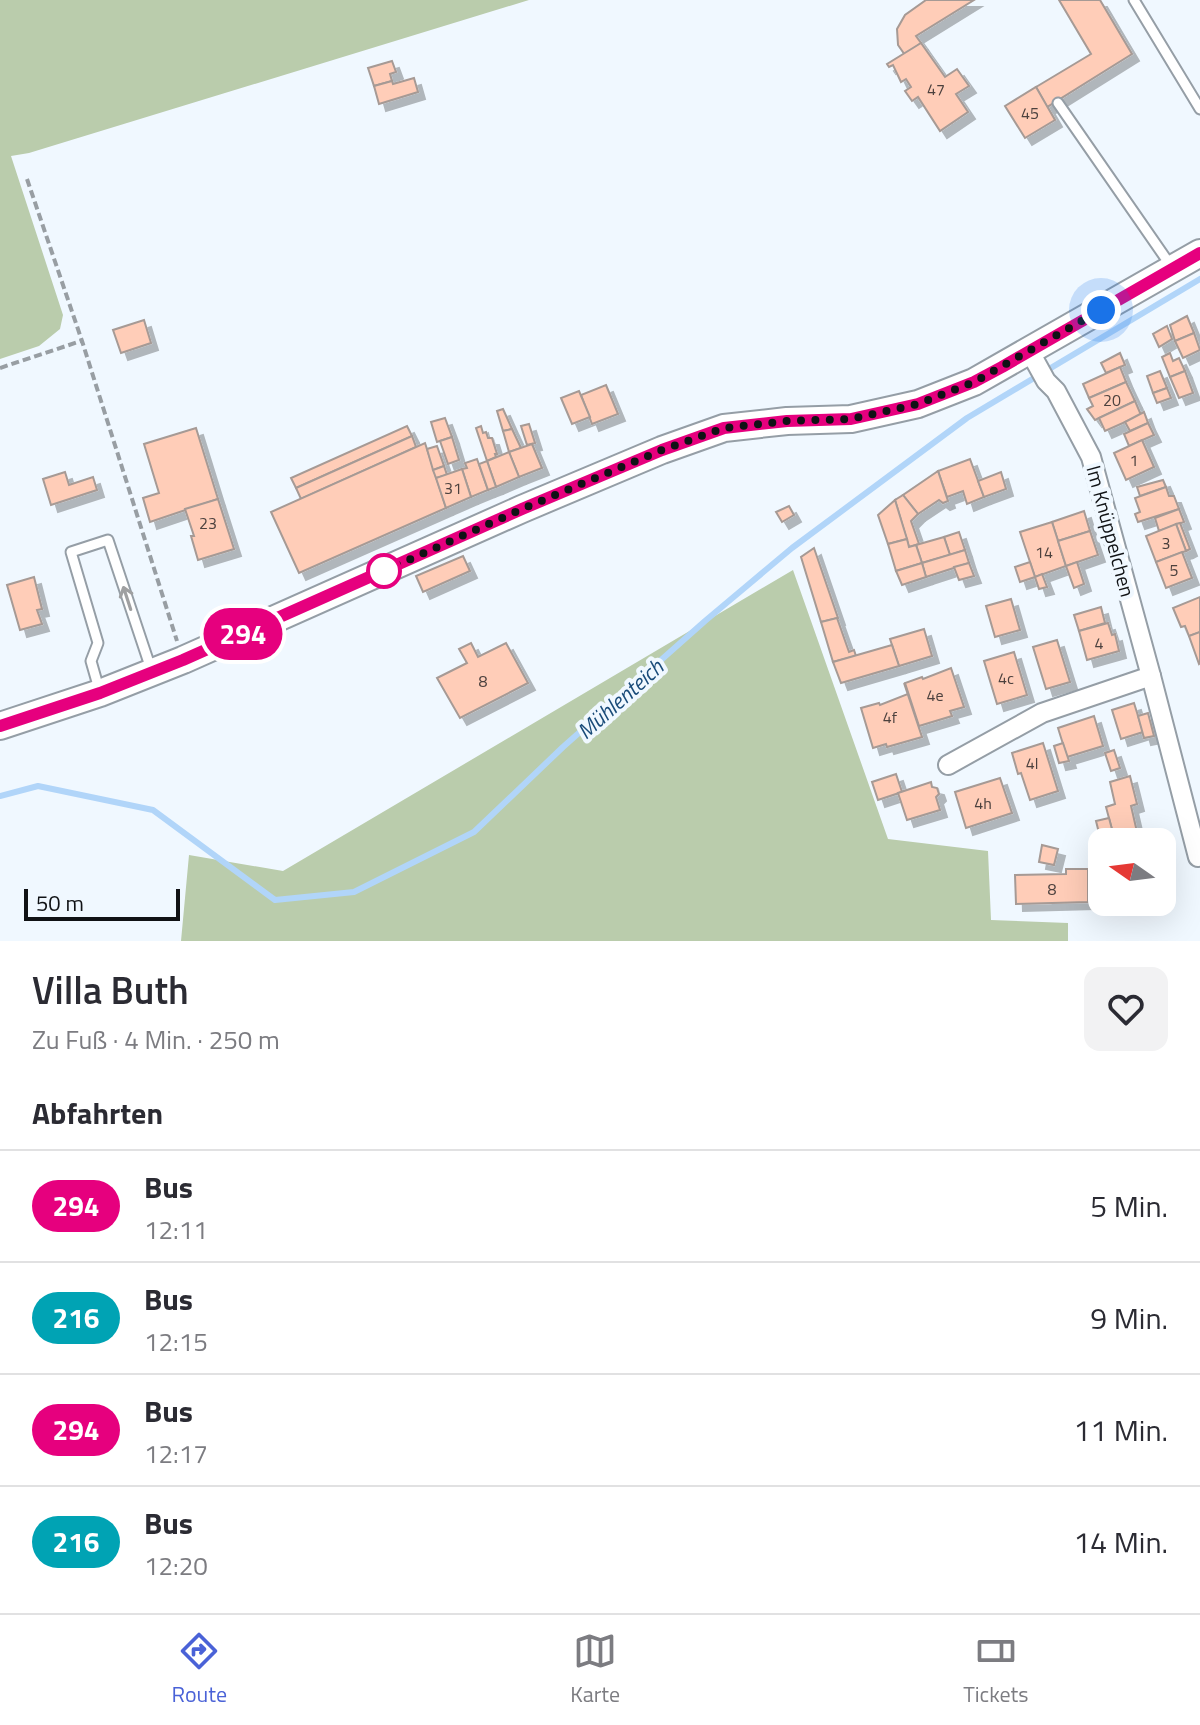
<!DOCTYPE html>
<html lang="de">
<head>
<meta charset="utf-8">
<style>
	body { margin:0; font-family:"Titillium Web",sans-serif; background:#f2f2f3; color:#2b2b33; height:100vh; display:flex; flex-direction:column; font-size:30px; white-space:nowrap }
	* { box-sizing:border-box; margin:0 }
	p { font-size:26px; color:#7c7c81 }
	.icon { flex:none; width:44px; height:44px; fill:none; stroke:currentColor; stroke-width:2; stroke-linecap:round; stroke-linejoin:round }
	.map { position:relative; height:941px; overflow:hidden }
	.details { display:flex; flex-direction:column; background:#fff; flex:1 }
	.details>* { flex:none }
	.badge { padding:0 16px; border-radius:26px; font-size:28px; line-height:52px }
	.needle { width:52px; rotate:284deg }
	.buttons { position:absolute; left:1088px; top:828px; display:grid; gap:16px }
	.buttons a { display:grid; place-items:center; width:88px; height:88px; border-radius:16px; background:#fff; box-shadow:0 8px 32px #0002; font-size:40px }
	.scale { position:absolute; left:24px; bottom:20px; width:156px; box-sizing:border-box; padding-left:8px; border:4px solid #101215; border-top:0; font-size:22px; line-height:28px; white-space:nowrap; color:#101215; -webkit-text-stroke:6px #f0f8ff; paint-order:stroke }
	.you { position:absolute; width:40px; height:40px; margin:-20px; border:6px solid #fff; border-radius:50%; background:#1a73e8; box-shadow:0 0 0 12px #1a73e833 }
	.map>.badge { position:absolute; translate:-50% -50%; box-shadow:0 0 0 4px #fff }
	h2 { padding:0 32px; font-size:30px; line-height:72px }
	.round { display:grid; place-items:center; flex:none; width:84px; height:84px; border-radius:16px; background:#f2f2f3 }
	.overview { display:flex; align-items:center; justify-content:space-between; height:136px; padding:0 32px }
	h1 { font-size:38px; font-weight:600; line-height:60px }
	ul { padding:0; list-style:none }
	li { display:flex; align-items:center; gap:24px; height:112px; padding:0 32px; border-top:2px solid #e1e1e2 }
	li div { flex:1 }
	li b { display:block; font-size:30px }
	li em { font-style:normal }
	li .badge { min-width:88px; font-weight:700; text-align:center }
	.tabs { display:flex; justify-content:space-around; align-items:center; height:112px; border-top:2px solid #e1e1e2; background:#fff; font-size:22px; color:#7c7c81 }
	.tabs a { display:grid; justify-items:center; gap:4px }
	.tabs .selected { color:#4a62d7 }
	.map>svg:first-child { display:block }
</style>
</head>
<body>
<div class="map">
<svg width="1200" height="941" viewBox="0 0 1200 941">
	<defs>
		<filter id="shadow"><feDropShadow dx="7" dy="7" stdDeviation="0" flood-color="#0004"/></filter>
	</defs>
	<rect width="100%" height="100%" fill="#f0f8ff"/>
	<g fill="#baccac">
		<path d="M0 0H529L29 153 11 156 63 315 60 329 39 346 0 359Z"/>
		<path d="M793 570 888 839 988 851 991 920 1068 923V941H181L189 855 283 871Z"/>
	</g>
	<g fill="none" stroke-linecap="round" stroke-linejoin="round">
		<path stroke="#b1d5f9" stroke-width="6" d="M0 796 38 786 153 810 275 900 354 892 474 832 563 747 705 621 792 548 967 418 1200 279"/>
	</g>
	<g fill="#ffcdb8" stroke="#a69a95" stroke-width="2" filter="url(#shadow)">
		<path d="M926 0H974L916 36 921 43 905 55 898 45 897 29 905 15Z"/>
		<path d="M1059 0H1100L1132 54 1047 107 1036 87 1091 54Z"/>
		<path d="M921 43 945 77 957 69 969 86 956 94 968 112 940 131 918 97 912 101 905 91 911 87 906 79 901 82 893 65 889 67 887 64Z"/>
		<path d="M392 61 396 72 390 74 392 81 374 86 368 68Z"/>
		<path d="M414 78 418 92 379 104 374 86 392 81 393 84Z"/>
		<path d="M1036 87 1055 120 1025 138 1005 106Z"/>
		<path d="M1187 316 1194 333 1175 341 1170 325Z"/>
		<path d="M144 320 151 343 121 353 113 330Z"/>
		<path d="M1167 326 1172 339 1159 347 1153 334Z"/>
		<path d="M1194 333 1200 350 1183 358 1175 341Z"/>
		<path d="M1120 353 1125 365 1106 373 1101 363Z"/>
		<path d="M1170 353 1173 361 1179 358 1185 371 1170 377 1162 357Z"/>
		<path d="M1120 367 1126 382 1089 398 1083 384Z"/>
		<path d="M1160 371 1167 388 1153 393 1147 376Z"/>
		<path d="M1185 371 1193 393 1179 398 1170 377Z"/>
		<path d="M1126 382 1135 401 1095 420 1087 409 1093 406 1089 398Z"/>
		<path d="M606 385 618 414 592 424 581 395Z"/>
		<path d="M1167 388 1171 398 1157 403 1153 393Z"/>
		<path d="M579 391 590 417 572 424 561 398Z"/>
		<path d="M1135 401 1141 415 1105 431 1099 418Z"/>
		<path d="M503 409 512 429 503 431 497 411Z"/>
		<path d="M1144 412 1148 423 1130 431 1125 422Z"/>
		<path d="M445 418 452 437 437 442 431 422Z"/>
		<path d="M1148 423 1154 435 1129 446 1124 434Z"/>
		<path d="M529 424 535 443 527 445 521 426Z"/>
		<path d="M407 426 412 436 296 488 291 478Z"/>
		<path d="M481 426 483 433 486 432 488 438H492L497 454H495L496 457 487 461 476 428Z"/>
		<path d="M196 428 218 499 150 522 143 498 159 493 144 444Z"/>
		<path d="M512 429 521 448 509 452 503 431Z"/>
		<path d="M412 436 416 447 301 499 296 488Z"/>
		<path d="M452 437 459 460 448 464 440 441Z"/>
		<path d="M1142 440 1154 467 1126 480 1114 453Z"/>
		<path d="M425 443 446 508 299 573 271 512Z"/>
		<path d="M532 444 542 468 519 477 509 452Z"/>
		<path d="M437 446 444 466 433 470 427 449Z"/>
		<path d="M509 452 519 477 496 487 487 461Z"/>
		<path d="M477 459 488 490 471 497 462 469 467 468 465 463Z"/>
		<path d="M970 459 984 497 967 504 963 491 947 497 938 471Z"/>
		<path d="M487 461 496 487 488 490 479 464Z"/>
		<path d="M444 466 447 475 436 478 433 470Z"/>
		<path d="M462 469 471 497 446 508 436 478Z"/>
		<path d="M938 471 948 501 943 503 939 500 918 514 903 495Z"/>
		<path d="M65 472 69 485 93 477 97 490 51 505 43 479Z"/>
		<path d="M1001 472 1006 489 984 497 978 481Z"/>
		<path d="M1163 480 1166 487 1140 496 1137 487Z"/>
		<path d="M1166 487 1169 496H1174L1179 509 1138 522 1135 514 1140 512 1135 498Z"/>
		<path d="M903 495 918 514 911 521 919 544 909 547 895 500Z"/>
		<path d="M218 499 234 549 198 560 191 536H194L185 509Z"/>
		<path d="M895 500 907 539 888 544 878 515Z"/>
		<path d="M789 506 794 515 782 522 776 512Z"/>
		<path d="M1179 509 1184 522 1159 531 1155 518Z"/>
		<path d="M1084 511 1090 531 1058 541 1052 522Z"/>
		<path d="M1052 522 1066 566 1035 577 1020 532Z"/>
		<path d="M1180 523 1190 549 1186 551 1176 524Z"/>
		<path d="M1176 524 1186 551 1156 562 1146 536Z"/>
		<path d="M1090 531 1098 555 1066 566 1058 541Z"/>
		<path d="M959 532 965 550 950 555 944 537Z"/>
		<path d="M944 537 950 555 922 563 916 545Z"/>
		<path d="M907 539 909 547 916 545 922 563 896 571 888 544Z"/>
		<path d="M814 548 838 618 821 622 801 557Z"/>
		<path d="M965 550 969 563 926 577 922 563Z"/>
		<path d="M1182 552 1192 578 1166 588 1156 562Z"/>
		<path d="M463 556 470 571 423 592 416 576Z"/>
		<path d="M1030 562 1035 577 1020 582 1015 567Z"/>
		<path d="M1077 562 1084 584 1074 588 1066 566Z"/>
		<path d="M922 563 926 577 902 585 896 571Z"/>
		<path d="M969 563 974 576 959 580 954 567Z"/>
		<path d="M1042 574 1047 587 1039 589 1035 577Z"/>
		<path d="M34 577 42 609 37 610 42 624 20 630 7 585Z"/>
		<path d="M1200 597V632L1189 636 1185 626 1181 627 1173 608Z"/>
		<path d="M1011 599 1020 630 995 637 986 606Z"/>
		<path d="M1101 607 1105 623 1079 631 1074 615Z"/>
		<path d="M837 618 849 652 854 650 856 656 833 662 821 622Z"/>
		<path d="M1108 623 1112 635 1115 634 1119 651 1087 660 1079 631Z"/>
		<path d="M924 629 932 656 899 666 890 639Z"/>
		<path d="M1200 632V663L1199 664 1189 636Z"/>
		<path d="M1057 640 1070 682 1046 689 1033 647Z"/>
		<path d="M471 643 478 657 506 643 528 683 460 718 437 678 467 663 459 649Z"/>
		<path d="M892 645 899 666 841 683 833 662Z"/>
		<path d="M1014 652 1027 695 997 704 984 661Z"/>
		<path d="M951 668 964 707 950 711 952 716 919 726 905 683 922 677 923 679Z"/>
		<path d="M904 683 922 737 887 747 886 744 873 748 861 708 879 703 880 705 908 694Z"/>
		<path d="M1134 703 1143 732 1121 739 1112 710Z"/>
		<path d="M1148 713 1154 736 1144 738 1138 716Z"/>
		<path d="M1094 716 1103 746 1067 757 1058 728Z"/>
		<path d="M1043 743 1058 791 1030 800 1021 773 1018 774 1012 753Z"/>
		<path d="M1063 743 1069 761 1059 763 1054 746Z"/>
		<path d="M1114 750 1120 768 1111 771 1105 753Z"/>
		<path d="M896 774 902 792 878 800 872 782Z"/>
		<path d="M1130 776 1137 804 1131 806 1137 832 1114 837 1106 807 1115 804 1110 782Z"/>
		<path d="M1000 778 1012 813 966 828 955 792Z"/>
		<path d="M931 782 932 787 937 788 939 794 936 797 940 810 907 820 898 793Z"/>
		<path d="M1109 818 1114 837 1121 836 1122 841 1102 842V845L1096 821Z"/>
		<path d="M1143 830 1146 842H1123L1121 836Z"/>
		<path d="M1042 845 1058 849 1054 865 1039 862Z"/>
		<path d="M1066 869H1088V902L1016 904 1015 875 1066 874Z"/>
	</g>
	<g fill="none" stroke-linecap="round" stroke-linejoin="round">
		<g stroke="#959ea6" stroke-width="13">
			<g id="service">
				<path d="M1134 0 1200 109"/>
				<path d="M1058 103 1171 266"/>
				<path d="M99 689 91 661 98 643 71 552 108 540 151 669"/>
			</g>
		</g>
		<g stroke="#959ea6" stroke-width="22">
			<g id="minor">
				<path d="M1030 352 1046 381 1056 391 1091 457 1151 676 1198 857"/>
				<path d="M948 765 1042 713 1151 676"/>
			</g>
		</g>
		<g stroke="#959ea6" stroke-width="30">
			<path id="secondary" d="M0 726 100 693 183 660 522 509 662 450 724 428 787 421 851 419 918 404 974 382 1200 253"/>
		</g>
		<g stroke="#989ea3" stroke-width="4" stroke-dasharray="8 4" stroke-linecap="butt">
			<path d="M27 179 82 341 177 641"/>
			<path d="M0 368 81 341"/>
		</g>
		<use href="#service" stroke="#fff" stroke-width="9"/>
		<use href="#minor" stroke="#fff" stroke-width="18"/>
		<use href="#secondary" stroke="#fff" stroke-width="26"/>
	</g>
	<defs><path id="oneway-shaft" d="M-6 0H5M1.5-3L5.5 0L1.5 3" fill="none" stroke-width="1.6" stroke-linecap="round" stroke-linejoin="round" transform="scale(2)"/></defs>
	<use stroke="#9fa0a1" href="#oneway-shaft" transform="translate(127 598) rotate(-108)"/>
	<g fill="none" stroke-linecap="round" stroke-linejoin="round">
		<g stroke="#fff" stroke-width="18">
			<path id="line" d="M0 726 100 693 183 660 522 509 662 450 724 428 787 421 851 419 918 404 974 382 1002 367 1200 253"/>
		</g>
		<use href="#line" stroke="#e6007e" stroke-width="12"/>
		<path stroke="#101215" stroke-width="8" stroke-dasharray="0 14.4" d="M384 571 522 509 662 450 724 428 787 421 851 419 918 404 974 382 1101 310"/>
	</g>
	<circle fill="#fff" stroke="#e6007e" stroke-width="4" cx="384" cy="571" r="16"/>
	<g text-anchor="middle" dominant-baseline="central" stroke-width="8" stroke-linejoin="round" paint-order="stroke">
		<g font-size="16" fill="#4c413e">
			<text x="936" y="89">47</text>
			<text x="1030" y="113">45</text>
			<text x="1112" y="400">20</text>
			<text x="1134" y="460">1</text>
			<text x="453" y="488">31</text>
			<text x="208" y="523">23</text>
			<text x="1166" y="543">3</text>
			<text x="1044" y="552">14</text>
			<text x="1174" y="570">5</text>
			<text x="1099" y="643">4</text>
			<text x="1006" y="678">4c</text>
			<text x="483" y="681">8</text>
			<text x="935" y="695">4e</text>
			<text x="890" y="717">4f</text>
			<text x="1032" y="763">4l</text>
			<text x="983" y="803">4h</text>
			<text x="1052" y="889">8</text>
		</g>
		<g font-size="20" fill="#101215" stroke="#f0f8ff">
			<text transform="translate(1111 531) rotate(75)">Im Knüppelchen</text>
		</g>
		<g font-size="22" font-style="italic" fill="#194b79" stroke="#f0f8ff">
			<text transform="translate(620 699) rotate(-42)">Mühlenteich</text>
		</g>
	</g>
</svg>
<div class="buttons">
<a><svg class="needle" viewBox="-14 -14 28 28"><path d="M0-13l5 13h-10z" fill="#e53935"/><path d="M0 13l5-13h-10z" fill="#7c7c81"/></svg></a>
</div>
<div class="scale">50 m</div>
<div class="you" style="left:1101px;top:310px"></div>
<b class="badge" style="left:243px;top:634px;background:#e6007e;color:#fff">294</b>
</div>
<section class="details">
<div class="overview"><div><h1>Villa Buth</h1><p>Zu Fuß · 4 Min. · 250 m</p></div><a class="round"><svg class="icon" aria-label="heart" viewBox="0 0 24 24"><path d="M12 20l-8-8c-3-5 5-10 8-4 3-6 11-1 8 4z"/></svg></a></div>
<h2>Abfahrten</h2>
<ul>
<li><span class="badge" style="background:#e6007e;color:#fff">294</span><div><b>Bus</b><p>12:11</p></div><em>5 Min.</em></li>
<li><span class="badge" style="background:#00a3b4;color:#fff">216</span><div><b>Bus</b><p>12:15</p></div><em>9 Min.</em></li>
<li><span class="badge" style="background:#e6007e;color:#fff">294</span><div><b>Bus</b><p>12:17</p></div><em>11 Min.</em></li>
<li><span class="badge" style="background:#00a3b4;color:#fff">216</span><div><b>Bus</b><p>12:20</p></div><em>14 Min.</em></li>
</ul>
</section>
<nav class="tabs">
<a class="selected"><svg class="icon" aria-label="directions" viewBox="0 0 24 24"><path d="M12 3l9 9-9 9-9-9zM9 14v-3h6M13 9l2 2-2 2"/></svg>Route</a>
<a><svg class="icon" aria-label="map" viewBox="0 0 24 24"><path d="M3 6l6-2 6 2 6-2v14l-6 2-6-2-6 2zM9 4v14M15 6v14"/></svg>Karte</a>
<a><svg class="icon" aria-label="tickets" viewBox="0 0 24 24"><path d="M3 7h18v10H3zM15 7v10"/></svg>Tickets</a>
</nav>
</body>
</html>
